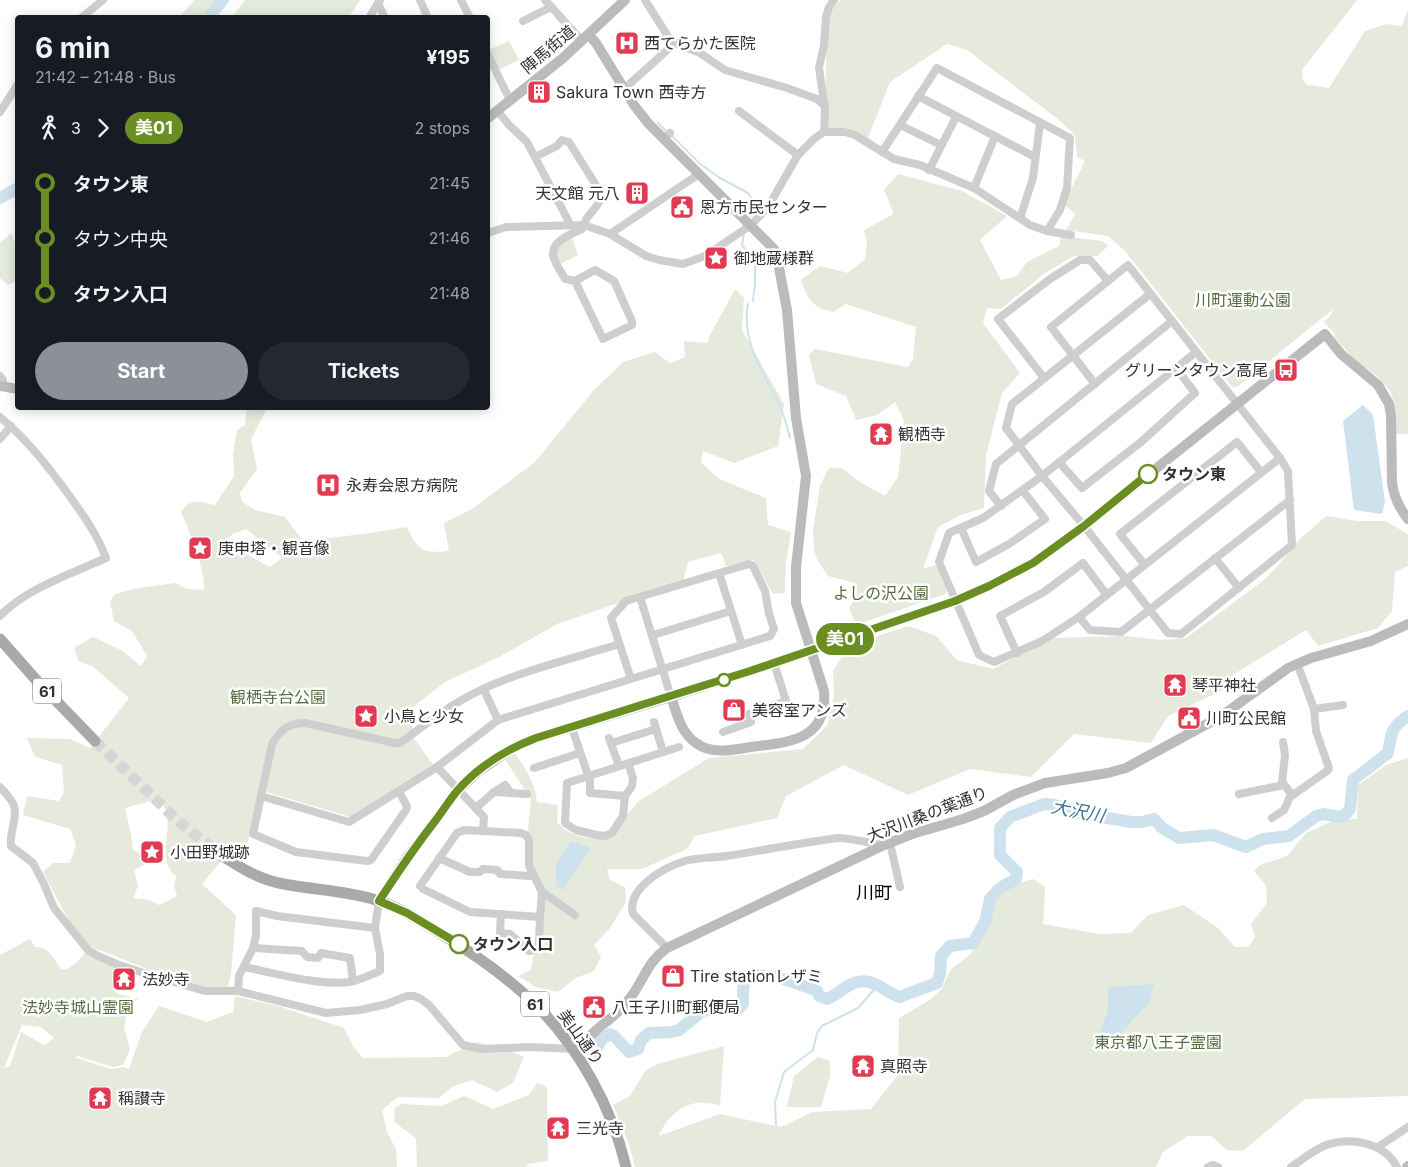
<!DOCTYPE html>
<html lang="en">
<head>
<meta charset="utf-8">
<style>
	body { margin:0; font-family:Inter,"Noto Sans JP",sans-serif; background:#242831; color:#f1f3f6; height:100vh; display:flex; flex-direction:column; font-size:19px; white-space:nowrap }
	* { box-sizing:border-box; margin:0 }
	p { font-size:16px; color:#9ea1a6 }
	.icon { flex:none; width:28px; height:28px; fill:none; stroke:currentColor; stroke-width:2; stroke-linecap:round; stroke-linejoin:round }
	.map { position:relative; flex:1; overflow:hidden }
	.side { position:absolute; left:15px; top:15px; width:475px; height:395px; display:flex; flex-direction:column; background:#171b24; border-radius:5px; box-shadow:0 2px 12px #0003 }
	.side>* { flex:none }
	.badge { padding:0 10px; border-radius:16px; font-size:18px; line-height:32px }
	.map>.badge { position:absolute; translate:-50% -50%; box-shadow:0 0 0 2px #fff }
	.legs { display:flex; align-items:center; gap:8px; height:55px; padding:0 20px; font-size:16px }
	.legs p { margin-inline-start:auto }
	.overview { display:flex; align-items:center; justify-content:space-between; height:85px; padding:0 20px }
	h1 { font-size:28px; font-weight:700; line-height:38px }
	.action { display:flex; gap:10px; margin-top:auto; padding:10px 20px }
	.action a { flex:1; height:58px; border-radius:30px; background:#8c9099; color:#fff; font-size:20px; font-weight:700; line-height:58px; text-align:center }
	.action a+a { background:#242831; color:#f1f3f6 }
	ul { padding:0 20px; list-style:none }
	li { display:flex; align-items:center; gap:18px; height:55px; font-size:19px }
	li i { display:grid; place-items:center; width:8px; height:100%; margin:0 6px; background:currentColor }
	li i::after { content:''; width:12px; height:12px; margin:-6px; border:4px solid; border-radius:50%; background:#171b24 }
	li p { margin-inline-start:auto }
	li:first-child i { background:linear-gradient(#0000 50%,currentColor 0) }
	li:last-child i { background:linear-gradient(currentColor 50%,#0000 0) }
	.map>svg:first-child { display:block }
</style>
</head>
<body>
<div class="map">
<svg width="1408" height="1167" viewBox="0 0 1408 1167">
	<rect width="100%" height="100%" fill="#fff"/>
	<g fill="#e5eadd" fill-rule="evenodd">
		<path d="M195 0H216L201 17H179Z"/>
		<path d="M245 0H360L349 17H232Z"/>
		<path d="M841 0H1357L1302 70 1303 80 1307 85 1329 88 1365 31 1387 24 1402 26 1408 10V434H1396V414L1394 402 1390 391 1377 376 1356 361 1335 338V334L1324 322 1332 314V310L1237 387H1232L1125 251 1108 236 1066 230 1075 214 1064 204 1085 161 1077 157 1075 135 1059 120 967 50 947 44 890 82 868 138 847 128H825L827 13Z"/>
		<path d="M509 41 519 60 499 70 488 50Z"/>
		<path d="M898 174 962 191 1007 216 980 240 1001 280 1017 276 1027 262 1059 246 1061 236 1103 241 1108 246 1097 256H1074L1045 273 1001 309 987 308 983 323 1020 373 1002 393 986 455 984 508 963 514 938 527 923 569 936 565 947 591 945 594 856 625 849 608 852 604 855 583 828 576 818 561 814 550 813 531 820 485 829 468C847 466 848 475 860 482 868 487 877 491 885 496L898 477 904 421 895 402 877 415 856 420 846 396 816 384 809 355 815 349 908 367 913 359 916 327 846 304 833 312C812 307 808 300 801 280L820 266 848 273 865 259 867 244 864 230 894 214 884 190Z"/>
		<path d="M11 233 17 248V281L8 285 0 278V243Z"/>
		<path d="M571 234 578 255 558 265 554 250Z"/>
		<path d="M735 289 744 298 742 330 784 404 778 446 734 463 703 451 701 462 719 479 766 498 768 525 791 532 786 562 785 593 773 594 753 559 726 566 721 553 688 562 683 581 557 624 499 657 445 682 403 715 407 718 416 732 400 743 305 723 276 736 253 834 249 837 244 858 235 853 228 844 225 856 202 884 236 915 231 973 228 988 214 989 190 986 87 945 69 921 43 872 53 863H70L76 845 70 829 23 815 27 796 59 801 64 792 62 765 35 757 27 738 70 739 90 748 129 698 92 666 78 661 74 648 93 637 121 650 141 666 147 656 132 631 114 621 110 602 115 594 133 589 175 583 187 589 204 590C205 568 190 533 181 512 191 497 200 502 215 505L234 476 233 454 237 430 245 425 247 408H267L251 439 257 469 240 493 242 502 255 510 285 517 303 541 363 534 407 527C418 550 422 554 449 551L444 523 472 509 535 462 594 390 623 362 655 352 670 363 685 357 684 341 708 343 709 337ZM246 529 282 558 270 567 244 553 232 554 222 543 234 533ZM158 799C160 802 164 805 165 809 174 831 155 859 176 876L174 886 177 896 159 905 149 900 133 898 138 886 134 870 144 865 141 854 133 850 131 834 125 808C136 804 147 803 158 799Z"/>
		<path d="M1326 516 1357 521H1385L1408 534V566L1395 572 1392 611 1378 628 1318 646 1306 630 1231 676 1227 688 1168 716 1151 743 1074 734 1031 777 970 769 908 795 844 765 786 796 777 818 695 836 687 849 642 869H607L610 880 625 887 626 902 610 928 594 945 601 957 594 971 576 978 558 992 536 987 518 976 531 970 533 957 540 940 542 892 529 866 530 841 528 829 531 799 504 758 514 752C525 768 535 782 537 802L558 805 557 822C568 835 589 841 606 838L639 801 709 758 803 749 827 726 834 696 833 671 849 645 909 626 936 636 957 660 993 669 1052 638 1126 636 1161 640 1186 638 1264 580 1274 570 1299 540Z"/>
		<path d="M300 726 394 746 413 737 434 766 351 817 269 793 266 790C269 776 271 749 279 738 284 731 292 729 300 726Z"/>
		<path d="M1408 758V1096L1305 1099 1243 1151 1227 1150 1211 1136H1188L1163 1152 1156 1167H635L629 1144 613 1105 630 1096 645 1071 657 1064 724 1046 720 1105C713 1104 704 1102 696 1103 679 1106 665 1120 659 1136L720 1114 781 1127 812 1112 871 1109 898 1075 899 1018 930 1000 942 988 951 969 971 954 995 895 1016 884 1033 879 1045 887 1043 924 1100 934 1131 933 1148 915 1184 905 1218 928 1235 947H1248L1255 937 1251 924 1267 903 1266 886 1254 871 1260 865 1287 856 1306 833 1335 820 1357 819 1358 785 1386 765Z"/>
		<path d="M30 939 35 947C49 946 54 959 61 969L65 970 74 965 88 950 119 965 113 989 118 994 138 999 132 1004 126 1017 124 1028 130 1049 123 1065 113 1067 77 1056 76 1058 111 1069 124 1067 129 1069 142 1032 159 1006 207 1022 229 1013H233L235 996 278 1006 344 1028 353 1046 363 1058 446 1057 477 1042 515 1053 524 1057 513 1083 497 1092 472 1080 452 1087 439 1098 398 1097 382 1110 387 1132 396 1149 397 1167H0V955ZM22 1025 41 1027 54 1038 44 1045 21 1032 10 1066 4 1068Z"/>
		<path d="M818 1057 830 1061V1076L821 1107H787L794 1076Z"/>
		<path d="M537 1083 547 1087 548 1161 528 1164 527 1167H417L416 1138 394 1122 395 1108 401 1104 442 1106 464 1096 493 1109 529 1095Z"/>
	</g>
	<g fill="#cde2ec">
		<path d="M1363 405 1373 415 1385 502 1382 514 1354 510 1343 421Z"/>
		<path d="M571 841 591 848 563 890 556 886V864Z"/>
		<path d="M1154 984 1149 1003 1109 1045H1094L1108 1011V987Z"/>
	</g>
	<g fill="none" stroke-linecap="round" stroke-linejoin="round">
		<g stroke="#cde2ec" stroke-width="2">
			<path d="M658 123 667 132"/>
			<path d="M671 135 699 163 720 178 748 193 755 204 751 216"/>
			<path d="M744 233 742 245 755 263V284L753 301"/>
			<path d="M748 304C741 340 762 370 777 400 783 412 787 425 790 438"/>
			<path d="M776 1125 775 1102 784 1072 813 1050 817 1033 822 1026 858 1008 878 985"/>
		</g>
		<g stroke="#cde2ec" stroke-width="12">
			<path d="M208 18 223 0"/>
			<path d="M0 198 18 188"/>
			<path d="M592 1058 601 1040 610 1034 614 1036 629 1052 638 1049 641 1040 649 1033 671 1032 679 1030 701 1012 718 1006 738 1009 743 1004C743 994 742 985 747 976 772 973 794 982 817 991L819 996 827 999C837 995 845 986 854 983 872 976 884 991 899 997L937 983 940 974 941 956 950 946 973 943 985 922 990 899 1000 888 1016 879 1017 872 1000 855V828L1010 817 1044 804 1055 805 1073 812 1131 822H1142L1154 819 1161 827 1179 838 1213 835 1246 847 1263 839 1289 836 1316 816 1324 814 1339 817 1345 815 1350 809 1353 780 1388 753C1391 734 1391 727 1408 716"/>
		</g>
		<path stroke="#d6d6d6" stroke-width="11" stroke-dasharray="11 5.5" stroke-linecap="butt" d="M95 741 178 821 224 857"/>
		<g stroke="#cecece" stroke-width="8">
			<path d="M420 0 428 18"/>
			<path d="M461 0 470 18"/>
			<path d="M545 0 582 41"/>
			<path d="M645 0 669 38 675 43 700 53 725 70 787 88 817 99 825 106"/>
			<path d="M378 3 385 18"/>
			<path d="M81 18 103 0"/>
			<path d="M369 18 380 0"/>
			<path d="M523 21 551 7"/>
			<path d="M488 55 510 100"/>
			<path d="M624 89 675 43"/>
			<path d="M918 96 1035 157"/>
			<path d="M497 110 509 125 527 142 570 224"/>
			<path d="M739 111 798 155"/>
			<path d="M0 112 18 84"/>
			<path d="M900 125 941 145"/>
			<path d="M824 132 825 109 819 68 824 45 826 17 829 7 834 0"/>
			<path d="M664 139 670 133"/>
			<path d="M882 152 937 68 1070 138 1067 188 1060 210 1047 231"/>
			<path d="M535 157 557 146 562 140 569 142 599 190C605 201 593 209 587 218 585 221 584 226 582 229 573 233 552 241 553 254 553 262 562 272 565 279L575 281 595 270 614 281 632 321V325L603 339 575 281"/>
			<path d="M929 170 956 117"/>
			<path d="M974 188 995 136"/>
			<path d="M1020 218 1033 178 1040 123"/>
			<path d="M488 233 506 227 584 225 610 234 646 256 659 260 683 264 705 256 751 225 768 207 798 155 815 138 824 132H845L855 135 894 159 920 165 974 188 1030 225 1047 231 1071 235"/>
			<path d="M610 234 699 174"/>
			<path d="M1196 352 1042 476 983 518 949 533 939 562 979 655 994 662 1042 641 1079 617 1280 458"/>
			<path d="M0 376 3 380V386"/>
			<path d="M1044 378 998 319 1050 279 1080 260H1090L1108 281"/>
			<path d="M1095 384 1051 327 1128 265 1280 458 1288 471 1292 545 1181 634 1168 633 1084 526 1042 476 1006 428 1012 404 1150 294"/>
			<path d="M0 417C28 440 50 469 71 498 84 516 98 536 106 558 71 574 27 588 0 616"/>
			<path d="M0 439 11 426"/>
			<path d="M1059 462 1082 488 1141 442 1195 393 1176 368"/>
			<path d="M1001 506 989 491 996 464 1172 321"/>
			<path d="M961 528 976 562 1009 544 1045 519 1023 491"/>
			<path d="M1215 558 1239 588"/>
			<path d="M1144 564 1120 534 1237 442 1261 472"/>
			<path d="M719 573 742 645"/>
			<path d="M640 597 671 697"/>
			<path d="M1079 617 1090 630 1121 632 1290 500"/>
			<path d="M653 635 731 611"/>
			<path d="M1017 653 1000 616 1044 592 1083 563 1106 594"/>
			<path d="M484 690 498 720"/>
			<path d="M1314 709 1343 705"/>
			<path d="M654 722 663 752"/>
			<path d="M572 728 590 781V793L625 796"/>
			<path d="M723 732 751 722 749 714 786 701 774 663"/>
			<path d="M609 738 619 766"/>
			<path d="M1283 742 1285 755 1282 782 1292 795"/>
			<path d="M611 743 656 729"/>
			<path d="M628 763 633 778 632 786 625 796 623 816 612 833 605 836 596 835 576 830 565 823 567 783 679 747"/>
			<path d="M437 767 484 817 483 831"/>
			<path d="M534 768 580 753"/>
			<path d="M0 787C5 793 12 799 14 806 18 819 9 832 11 846L33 863 44 884 54 908 88 950 98 956 119 965 163 979 205 991H238L326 1013 360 1010 387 1004 407 996H414L421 999 429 1005 463 1045 481 1049 530 1047 573 1049"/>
			<path d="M399 792 407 806 406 810 371 860 367 861 296 852 253 834 272 744C280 730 289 723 305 723L395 743H400C420 729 439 713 460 701 508 673 566 661 619 644"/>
			<path d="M494 792 505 785 511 793"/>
			<path d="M1239 794 1284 785"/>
			<path d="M261 796 349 822 437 767 498 720 770 636 774 629 769 614 765 591 753 566 749 564 626 601 611 618 631 679"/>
			<path d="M476 808 494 792 527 794"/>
			<path d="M1272 818 1284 810 1290 797 1327 771 1329 768 1316 731 1314 709 1297 663"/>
			<path d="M464 830 521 833 526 835 529 840V866L542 892 540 917 470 912 423 889 420 886 457 833Z"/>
			<path d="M890 843 900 887"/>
			<path d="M439 858 470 872H480L483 869 497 870 500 874 529 876 533 875"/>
			<path d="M542 892 575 915"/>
			<path d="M501 914 500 933 510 934 529 951 535 950 539 944 540 917"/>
			<path d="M253 948 302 951 307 957 318 958 321 953 350 958 353 981"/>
			<path d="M667 948 633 914C626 888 665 867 685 861 698 857 713 858 727 856 764 850 800 843 837 838 852 838 868 843 884 845"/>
			<path d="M244 967C274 973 320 986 350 982 360 980 370 975 380 971V954L375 928 379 901"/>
			<path d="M238 991 239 976 253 948 256 936V911L277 916 375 928"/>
			<path d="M1378 1147 1408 1127"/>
			<path d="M1208 1167 1213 1165 1218 1167"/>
			<path d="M1291 1167C1302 1160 1312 1151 1324 1146 1349 1136 1384 1142 1397 1167"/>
		</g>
		<g stroke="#bbb" stroke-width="10">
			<path d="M589 35 596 43 634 105 648 123 774 249 777 257 787 310 796 418 806 476 796 567V603L824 691C828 741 788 742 751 747 733 750 712 755 696 743 680 732 677 713 671 697"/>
			<path d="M488 118 563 58 625 0"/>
			<path d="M0 386 18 389"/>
			<path d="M829 644 955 601 989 586 1033 563 1084 526 1325 334 1341 354 1378 385 1389 404 1391 415 1392 483C1394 497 1399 508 1408 519"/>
			<path d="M379 901 406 859 458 790 478 772 514 747 537 738 671 697 794 656"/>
			<path d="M573 1049C584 1044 590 1035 600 1027 616 1014 623 1009 635 991 646 974 649 961 667 948L884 845 912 834 963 819 984 811 1013 795 1045 783 1108 773 1126 768 1220 717 1288 668 1311 658 1371 641 1408 624"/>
			<path d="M1407 1167 1408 1166"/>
		</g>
		<g stroke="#a9a9a9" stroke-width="11">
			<path d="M0 639 38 682 95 741"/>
			<path d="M224 857C241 868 259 879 279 883 311 890 344 890 376 900 400 907 422 922 443 935 476 955 507 977 534 1003 578 1046 612 1107 626 1167"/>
		</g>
		<path stroke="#bbb" stroke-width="10" d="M794 656 829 644"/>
	</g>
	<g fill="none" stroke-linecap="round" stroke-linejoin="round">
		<g stroke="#fff" stroke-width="11">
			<path id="line-1" d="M459 944 407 913 379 901C396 875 413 850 432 825 441 814 448 802 457 791 478 767 507 749 536 738L750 671 955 601 989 586 1033 563 1084 526 1148 474"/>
		</g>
		<use href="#line-1" stroke="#6b8e23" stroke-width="8"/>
	</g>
	<defs>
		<g id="hospital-square" transform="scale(1.25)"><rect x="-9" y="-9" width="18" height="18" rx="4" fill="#e13b52" stroke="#fff"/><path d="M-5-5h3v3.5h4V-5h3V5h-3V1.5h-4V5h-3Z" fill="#fff"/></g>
		<g id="building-square" transform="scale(1.25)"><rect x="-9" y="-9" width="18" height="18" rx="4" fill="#e13b52" stroke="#fff"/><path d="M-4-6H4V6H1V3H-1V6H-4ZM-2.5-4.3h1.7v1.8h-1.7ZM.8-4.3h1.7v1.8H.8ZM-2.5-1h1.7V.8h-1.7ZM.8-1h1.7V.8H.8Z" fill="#fff"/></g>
		<g id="civic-square" transform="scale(1.25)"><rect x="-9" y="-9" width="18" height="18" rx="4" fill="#e13b52" stroke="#fff"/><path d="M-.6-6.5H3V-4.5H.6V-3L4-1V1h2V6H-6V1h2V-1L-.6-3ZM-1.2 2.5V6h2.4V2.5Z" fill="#fff"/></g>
		<g id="sight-square" transform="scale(1.25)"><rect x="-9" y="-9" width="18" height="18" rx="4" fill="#e13b52" stroke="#fff"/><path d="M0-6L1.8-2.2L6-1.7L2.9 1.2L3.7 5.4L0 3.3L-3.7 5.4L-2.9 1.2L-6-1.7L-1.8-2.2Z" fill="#fff"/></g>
		<g id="bus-square" transform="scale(1.25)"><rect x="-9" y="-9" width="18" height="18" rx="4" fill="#e13b52" stroke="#fff"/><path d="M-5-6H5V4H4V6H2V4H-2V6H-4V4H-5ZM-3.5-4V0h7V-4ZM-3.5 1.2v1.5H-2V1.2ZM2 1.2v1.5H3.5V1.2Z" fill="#fff"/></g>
		<g id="temple-square" transform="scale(1.25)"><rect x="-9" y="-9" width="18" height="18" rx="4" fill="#e13b52" stroke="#fff"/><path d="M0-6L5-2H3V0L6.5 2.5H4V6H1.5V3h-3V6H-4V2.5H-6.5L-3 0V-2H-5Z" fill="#fff"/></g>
		<g id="shop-square" transform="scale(1.25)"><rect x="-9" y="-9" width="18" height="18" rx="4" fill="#e13b52" stroke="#fff"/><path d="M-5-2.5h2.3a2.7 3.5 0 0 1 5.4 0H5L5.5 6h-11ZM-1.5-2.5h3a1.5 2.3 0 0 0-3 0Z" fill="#fff"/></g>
	</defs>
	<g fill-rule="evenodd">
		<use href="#hospital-square" x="627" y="43"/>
		<use href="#building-square" x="539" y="92"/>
		<use href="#building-square" x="637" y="193"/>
		<use href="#civic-square" x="682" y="207"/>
		<use href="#sight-square" x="716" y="258"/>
		<use href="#bus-square" x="1286" y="370"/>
		<use href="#temple-square" x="881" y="434"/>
		<use href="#hospital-square" x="328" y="485"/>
		<use href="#sight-square" x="200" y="548"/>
		<use href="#temple-square" x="1175" y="685"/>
		<use href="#shop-square" x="734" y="710"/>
		<use href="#sight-square" x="366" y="716"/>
		<use href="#civic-square" x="1189" y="718"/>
		<use href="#sight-square" x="152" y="852"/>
		<use href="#shop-square" x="673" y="976"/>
		<use href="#temple-square" x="124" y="979"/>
		<use href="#civic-square" x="594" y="1007"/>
		<use href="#temple-square" x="863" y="1066"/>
		<use href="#temple-square" x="100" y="1098"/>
		<use href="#temple-square" x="558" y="1128"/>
	</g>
	<g fill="#fff" stroke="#6b8e23" stroke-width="2.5">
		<circle cx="1148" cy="474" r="9"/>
		<circle cx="724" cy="680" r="6"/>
		<circle cx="459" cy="944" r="9"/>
	</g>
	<g text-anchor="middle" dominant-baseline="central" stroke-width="5" stroke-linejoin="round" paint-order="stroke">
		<g fill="#fff" stroke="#6f6f6f" stroke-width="1">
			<rect x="33" y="678.5" width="28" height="25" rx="4"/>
			<rect x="521" y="991.5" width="28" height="25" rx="4"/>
		</g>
		<g font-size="15" font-weight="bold" fill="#313131">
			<text x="47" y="691">61</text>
			<text x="535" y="1004">61</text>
		</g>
		<g font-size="16" fill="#313131" stroke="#fff" text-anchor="start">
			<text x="644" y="43">西てらかた医院</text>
			<text x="556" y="92">Sakura Town 西寺方</text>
			<text x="620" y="193" text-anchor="end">天文館 元八</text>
			<text x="700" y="207">恩方市民センター</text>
			<text x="734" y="258">御地蔵様群</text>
			<text x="1268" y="370" text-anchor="end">グリーンタウン高尾</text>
			<text x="898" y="434">観栖寺</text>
			<text x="346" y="485">永寿会恩方病院</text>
			<text x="218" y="548">庚申塔・観音像</text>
			<text x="1192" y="685">琴平神社</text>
			<text x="752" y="710">美容室アンズ</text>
			<text x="384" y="716">小鳥と少女</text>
			<text x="1206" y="718">川町公民館</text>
			<text x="170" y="852">小田野城跡</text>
			<text x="690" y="976">Tire stationレザミ</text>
			<text x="142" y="979">法妙寺</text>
			<text x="612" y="1007">八王子川町郵便局</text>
			<text x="880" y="1066">真照寺</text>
			<text x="118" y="1098">稱讃寺</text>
			<text x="576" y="1128">三光寺</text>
		</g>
		<g font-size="16" fill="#313131" stroke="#fff">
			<text transform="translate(548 49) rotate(-40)">陣馬街道</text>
			<text transform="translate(927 814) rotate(-21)">大沢川桑の葉通り</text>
			<text transform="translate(581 1037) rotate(54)">美山通り</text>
		</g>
		<g font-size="16" fill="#576c3f" stroke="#fff">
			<text x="1243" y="300">川町運動公園</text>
			<text x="881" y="593">よしの沢公園</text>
			<text x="278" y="697">観栖寺台公園</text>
			<text x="78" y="1007">法妙寺城山霊園</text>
			<text x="1158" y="1042">東京都八王子霊園</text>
		</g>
		<g font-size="16" font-weight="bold" fill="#313131" stroke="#fff" text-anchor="start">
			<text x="1162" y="474">タウン東</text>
			<text x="473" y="944">タウン入口</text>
		</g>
		<g font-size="18" font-style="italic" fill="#407892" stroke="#fff">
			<text transform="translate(1078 811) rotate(11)">大沢川</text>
		</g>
		<g font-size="18" fill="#000" stroke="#fff">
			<text x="874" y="892">川町</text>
		</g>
	</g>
</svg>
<b class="badge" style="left:845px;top:639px;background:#6b8e23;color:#fff">美01</b>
<section class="side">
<div class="overview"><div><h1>6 min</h1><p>21:42 – 21:48 · Bus</p></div><b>¥195</b></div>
<div class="legs"><svg class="icon" aria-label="walk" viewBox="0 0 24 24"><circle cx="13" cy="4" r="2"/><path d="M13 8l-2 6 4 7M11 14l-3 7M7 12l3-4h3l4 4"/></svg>3<svg class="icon" aria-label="forward" viewBox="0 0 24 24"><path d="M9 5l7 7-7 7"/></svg><b class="badge" style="background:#6b8e23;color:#fff">美01</b><p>2 stops</p></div>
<ul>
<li><i style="color:#6b8e23"></i><b>タウン東</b><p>21:45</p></li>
<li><i style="color:#6b8e23"></i><span>タウン中央</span><p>21:46</p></li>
<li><i style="color:#6b8e23"></i><b>タウン入口</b><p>21:48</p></li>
</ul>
<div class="action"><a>Start</a><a>Tickets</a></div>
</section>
</div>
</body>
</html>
